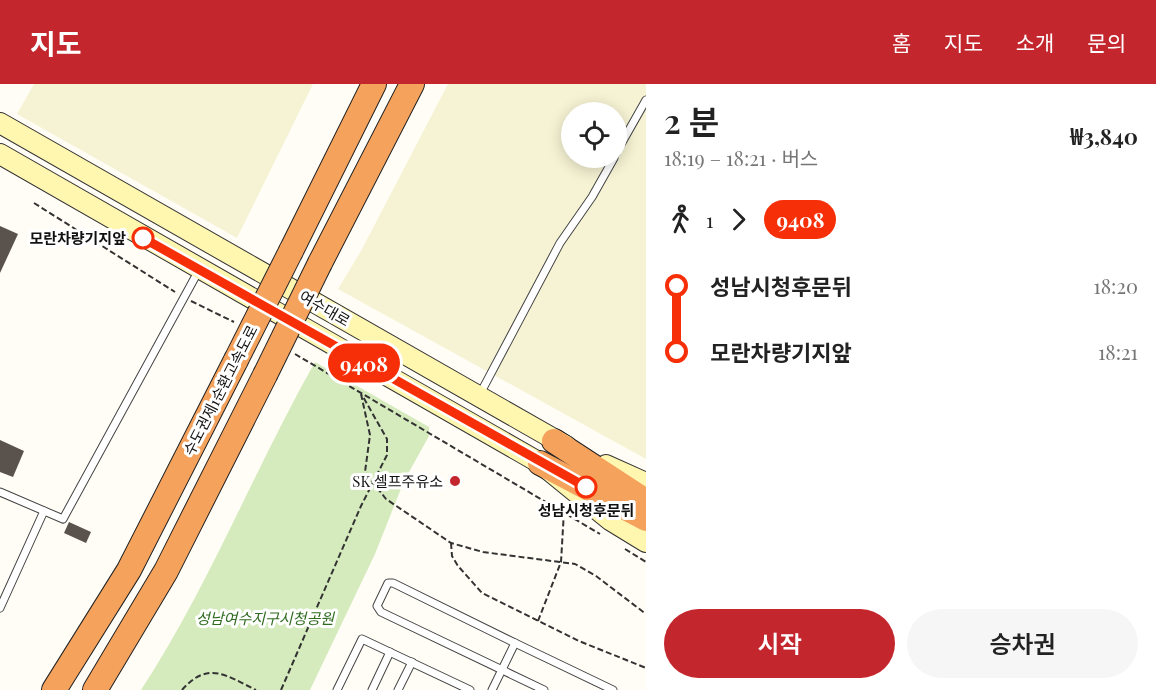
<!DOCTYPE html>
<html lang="ko">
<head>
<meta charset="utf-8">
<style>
	body { margin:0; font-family:"Playfair Display","Noto Sans KR",serif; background:#f6f6f6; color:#222; height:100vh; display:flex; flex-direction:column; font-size:22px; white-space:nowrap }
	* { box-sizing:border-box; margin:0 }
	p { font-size:20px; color:#767676 }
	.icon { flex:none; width:33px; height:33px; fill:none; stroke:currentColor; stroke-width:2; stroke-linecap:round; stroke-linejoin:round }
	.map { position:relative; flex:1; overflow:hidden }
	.sheet { display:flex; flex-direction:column; background:#fff; width:510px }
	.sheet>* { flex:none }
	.badge { padding:0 12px; border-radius:20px; font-size:21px; line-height:39px }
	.controls { position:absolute; left:561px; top:18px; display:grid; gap:12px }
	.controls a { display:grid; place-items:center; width:66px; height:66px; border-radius:50%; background:#fff; box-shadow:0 3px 15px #0003; font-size:30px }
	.map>.badge { position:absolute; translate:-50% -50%; box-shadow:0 0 0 3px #fff }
	.legs { display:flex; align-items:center; gap:9px; height:66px; padding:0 18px; font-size:20px }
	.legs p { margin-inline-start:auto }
	.overview { display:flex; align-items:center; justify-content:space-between; height:102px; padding:0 18px }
	h1 { font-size:33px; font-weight:600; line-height:45px }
	.primary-button { display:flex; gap:12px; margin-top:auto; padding:12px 18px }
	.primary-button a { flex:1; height:69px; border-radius:36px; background:#c4262e; color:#fff; font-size:24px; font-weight:600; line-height:69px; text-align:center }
	.primary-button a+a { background:#f6f6f6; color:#222 }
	ul { padding:0 18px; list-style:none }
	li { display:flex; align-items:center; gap:21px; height:66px; font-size:22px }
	li i { display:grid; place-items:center; width:9px; height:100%; margin:0 8px; background:currentColor }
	li i::after { content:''; width:15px; height:15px; margin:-8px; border:4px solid; border-radius:50%; background:#fff }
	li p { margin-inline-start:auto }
	li:first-child i { background:linear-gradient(#0000 50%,currentColor 0) }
	li:last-child i { background:linear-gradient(currentColor 50%,#0000 0) }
	header { display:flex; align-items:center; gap:36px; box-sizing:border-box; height:84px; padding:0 30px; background:#c4262e; color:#fff }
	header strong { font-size:28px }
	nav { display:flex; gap:33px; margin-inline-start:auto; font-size:21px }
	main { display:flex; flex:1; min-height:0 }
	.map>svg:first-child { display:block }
</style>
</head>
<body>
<header>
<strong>지도</strong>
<nav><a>홈</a><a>지도</a><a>소개</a><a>문의</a></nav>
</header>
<main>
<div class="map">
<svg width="646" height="606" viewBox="0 0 646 606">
	<rect width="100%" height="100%" fill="#fffdf5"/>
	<g fill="#f6f3d4" fill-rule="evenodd">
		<path d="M34 0H313L237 154 17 30Z"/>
		<path d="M448 0H646V375L338 205 361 167ZM572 28H616V74H572Z"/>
	</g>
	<path fill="#d5ebbd" d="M315 278 429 343V352L404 397 375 470 310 606H141C209 502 254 386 315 278Z"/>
	<g fill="#5a524d">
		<path d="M0 142 18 150 0 189Z"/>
		<path d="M0 356 24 367 13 393 0 388Z"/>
		<path d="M69 438 91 448 86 459 64 449Z"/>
	</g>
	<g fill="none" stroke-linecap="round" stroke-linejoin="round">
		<g stroke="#444" stroke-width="9">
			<g id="lane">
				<path d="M616 69 646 16"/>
				<path d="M480 310 560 159 592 113 614 74"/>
				<path d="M0 408 63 435 199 186"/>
				<path d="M0 524 44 427"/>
				<path d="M515 559 393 499H388L377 522 381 528 544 606"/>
				<path d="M337 606 362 555 470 606"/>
				<path d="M372 606 390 568"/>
				<path d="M398 606 412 578"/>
				<path d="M492 606 515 559 613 606"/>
			</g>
		</g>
		<g stroke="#333" stroke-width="22">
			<g id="secondary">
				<path d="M0 39 566 362"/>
				<path d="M0 70 540 379 610 436 646 458"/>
				<path d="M606 381 646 399"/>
			</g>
		</g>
		<g stroke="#222" stroke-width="26">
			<g id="highway">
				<path d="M291 167 374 0"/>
				<path d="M320 179 412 0"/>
				<path d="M554 357 646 417"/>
				<path d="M540 379 646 435"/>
				<path d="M54 606 129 486 236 276"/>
				<path d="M95 606 166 487 265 291"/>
			</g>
		</g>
		<g stroke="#333" stroke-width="2" stroke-dasharray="6 3" stroke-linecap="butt">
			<path d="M34 119 175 208"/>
			<path d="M191 217 234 238"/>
			<path d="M295 270 600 450"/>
			<path d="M361 310 370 351 365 388 386 415 451 459 483 468 575 480 596 492 646 530"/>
			<path d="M451 459 452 472 458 482 482 509 579 557 646 584"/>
			<path d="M625 465 646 478"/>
			<path d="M538 537 561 478 564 427"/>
			<path d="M182 606C208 576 227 592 256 606"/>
			<path d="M281 606 361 422 387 371V355L362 311"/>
		</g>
		<use href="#lane" stroke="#fff" stroke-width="7"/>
		<use href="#secondary" stroke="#fff6b0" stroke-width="20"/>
		<use href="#highway" stroke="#f5a25d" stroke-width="24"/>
		<g stroke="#222" stroke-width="26" stroke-linecap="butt">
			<g id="highway-bridge">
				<path d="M236 276 291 167"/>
				<path d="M265 291 320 179"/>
			</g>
		</g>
		<use href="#highway-bridge" stroke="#f5a25d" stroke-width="24"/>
	</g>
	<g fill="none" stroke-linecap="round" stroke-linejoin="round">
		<g stroke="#fff" stroke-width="14">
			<path id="line-1" d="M143 154 586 403"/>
		</g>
		<use href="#line-1" stroke="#f72f08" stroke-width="9"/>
	</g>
	<g fill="#fff" stroke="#f72f08" stroke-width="3">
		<circle cx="143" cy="154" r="10"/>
		<circle cx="586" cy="403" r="10"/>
	</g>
	<circle fill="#c4262e" stroke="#fff" stroke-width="2" cx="455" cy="397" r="6"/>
	<g text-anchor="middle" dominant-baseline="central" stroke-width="6" stroke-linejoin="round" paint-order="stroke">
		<g font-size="15" font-weight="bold" fill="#111" stroke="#fff" text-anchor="end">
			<text x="126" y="154">모란차량기지앞</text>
			<text x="586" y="426" text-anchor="middle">성남시청후문뒤</text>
		</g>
		<g font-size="15" fill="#111" stroke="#fff">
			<text transform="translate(325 224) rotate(30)">여수대로</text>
			<text transform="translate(220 306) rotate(-63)">수도권제1순환고속도로</text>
		</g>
		<g font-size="15" fill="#111" stroke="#fff" text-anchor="end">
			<text x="443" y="397">SK 셀프주유소</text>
		</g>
		<g font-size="15" font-style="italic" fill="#2f6b1f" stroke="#fff">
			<text x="265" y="534">성남여수지구시청공원</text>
		</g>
	</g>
</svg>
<div class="controls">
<a><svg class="icon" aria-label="locate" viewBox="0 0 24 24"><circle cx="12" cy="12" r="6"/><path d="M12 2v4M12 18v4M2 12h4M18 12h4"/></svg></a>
</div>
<b class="badge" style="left:364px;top:279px;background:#f72f08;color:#fff">9408</b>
</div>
<section class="sheet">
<div class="overview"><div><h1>2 분</h1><p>18:19 – 18:21 · 버스</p></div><b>₩3,840</b></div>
<div class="legs"><svg class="icon" aria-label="walk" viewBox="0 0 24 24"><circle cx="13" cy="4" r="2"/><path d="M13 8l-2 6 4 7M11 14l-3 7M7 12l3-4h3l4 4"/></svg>1<svg class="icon" aria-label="forward" viewBox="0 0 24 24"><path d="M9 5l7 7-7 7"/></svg><b class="badge" style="background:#f72f08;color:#fff">9408</b></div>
<ul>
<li><i style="color:#f72f08"></i><b>성남시청후문뒤</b><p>18:20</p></li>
<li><i style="color:#f72f08"></i><b>모란차량기지앞</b><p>18:21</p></li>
</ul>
<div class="primary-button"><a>시작</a><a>승차권</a></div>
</section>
</main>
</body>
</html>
